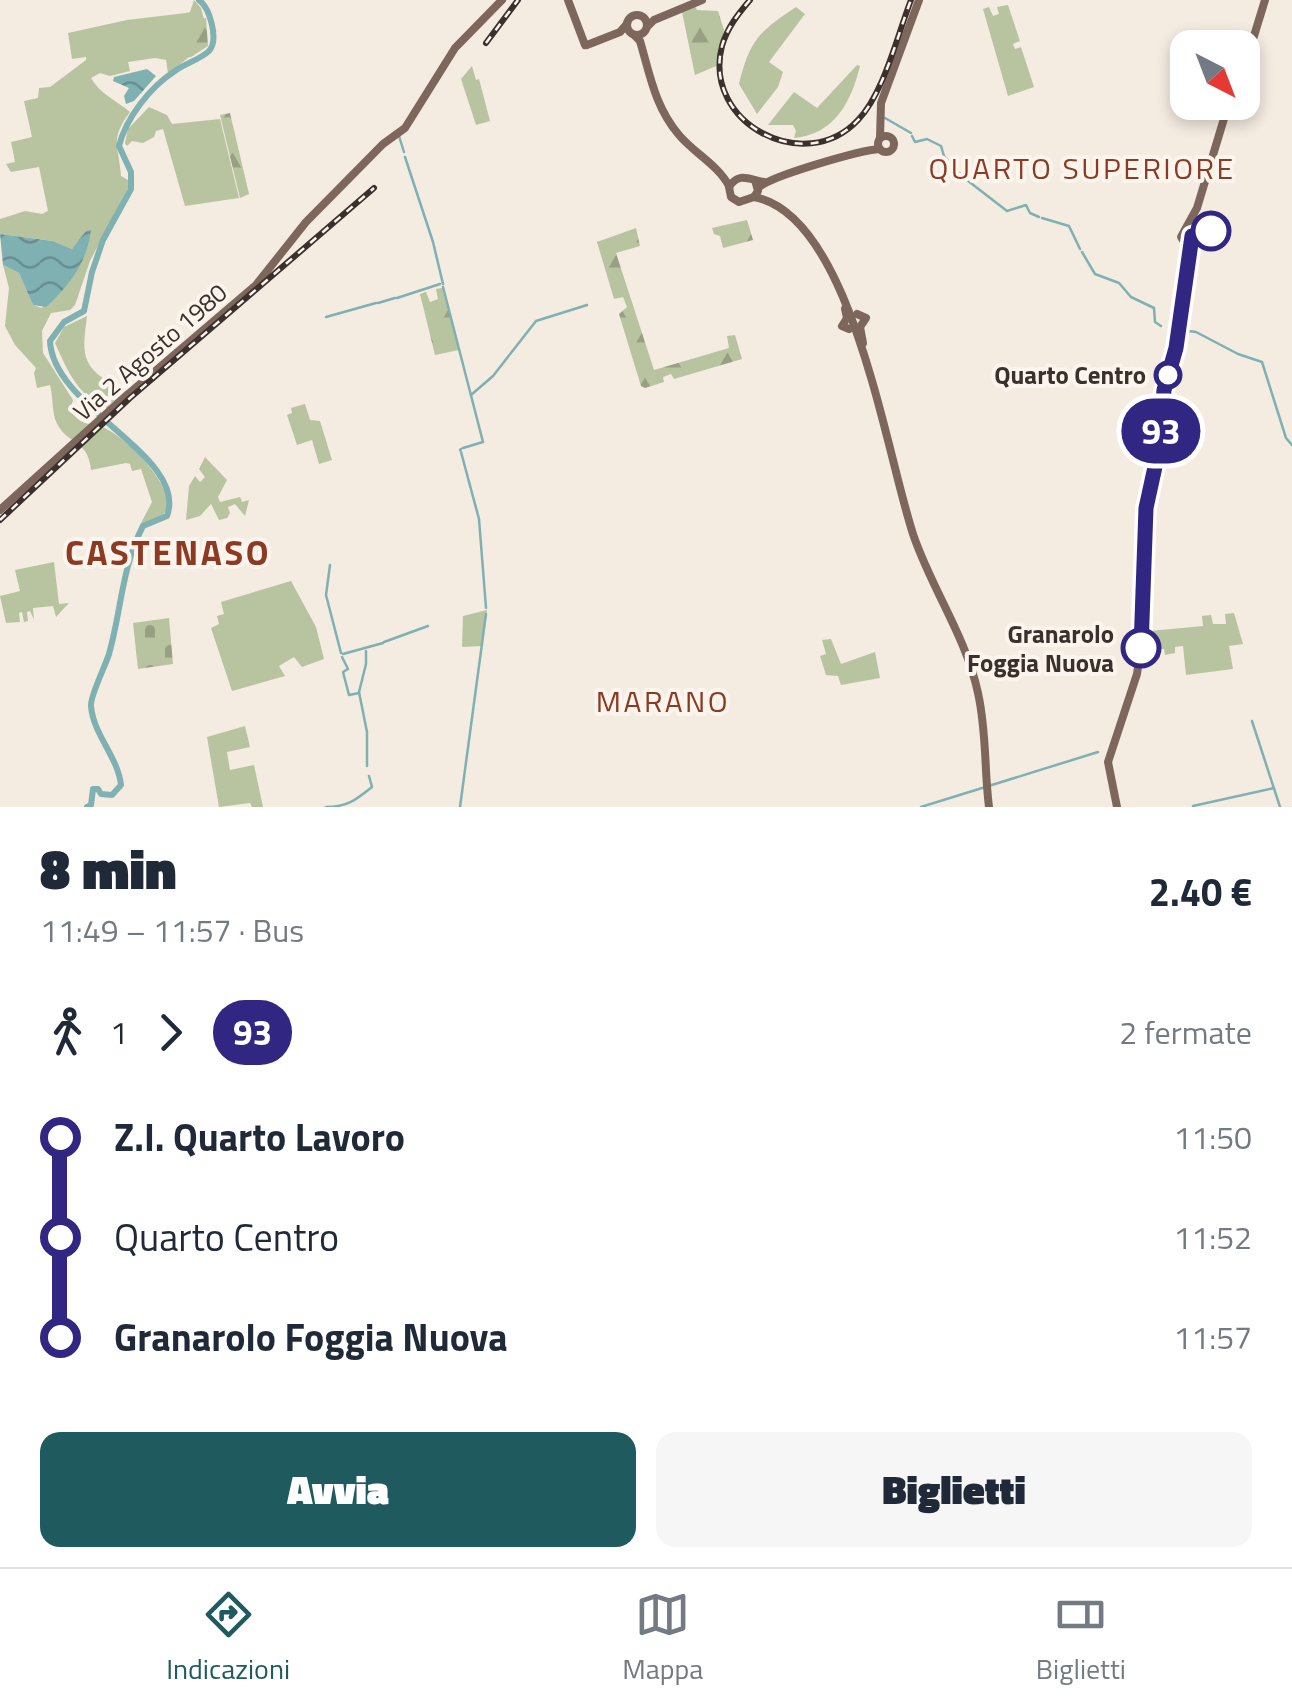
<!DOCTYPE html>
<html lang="it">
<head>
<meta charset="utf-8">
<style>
	body { margin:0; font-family:"Titillium Web",sans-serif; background:#f6f6f7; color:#1f2937; height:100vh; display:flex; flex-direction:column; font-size:38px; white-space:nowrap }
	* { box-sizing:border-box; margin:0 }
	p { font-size:32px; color:#747a83 }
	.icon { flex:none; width:55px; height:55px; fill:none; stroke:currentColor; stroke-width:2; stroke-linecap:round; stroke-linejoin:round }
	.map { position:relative; height:807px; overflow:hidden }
	.side { display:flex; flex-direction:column; background:#fff; flex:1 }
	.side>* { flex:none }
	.badge { padding:0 20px; border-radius:32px; font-size:35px; line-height:65px }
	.needle { width:65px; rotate:138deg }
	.tools { position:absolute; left:1170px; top:30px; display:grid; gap:20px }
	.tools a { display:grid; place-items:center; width:90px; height:90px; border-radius:20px; background:#fff; box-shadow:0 5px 15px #0003; font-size:50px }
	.map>.badge { position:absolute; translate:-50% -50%; box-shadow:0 0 0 5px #fff }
	.legs { display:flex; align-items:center; gap:15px; height:110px; padding:0 40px; font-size:32px }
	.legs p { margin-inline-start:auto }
	.head { display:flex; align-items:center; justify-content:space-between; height:170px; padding:0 40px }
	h1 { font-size:55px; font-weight:800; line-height:75px }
	.cta { display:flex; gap:20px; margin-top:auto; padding:20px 40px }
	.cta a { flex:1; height:115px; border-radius:20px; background:#1f5a5e; color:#fff; font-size:40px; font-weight:800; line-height:115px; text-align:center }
	.cta a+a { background:#f6f6f7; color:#1f2937 }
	ul { padding:0 40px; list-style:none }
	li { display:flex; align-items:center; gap:35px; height:100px; font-size:38px }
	li i { display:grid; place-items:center; width:15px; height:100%; margin:0 12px; background:currentColor }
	li i::after { content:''; width:25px; height:25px; margin:-12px; border:8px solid; border-radius:50%; background:#fff }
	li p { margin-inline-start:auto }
	li:first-child i { background:linear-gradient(#0000 50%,currentColor 0) }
	li:last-child i { background:linear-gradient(currentColor 50%,#0000 0) }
	.menu { display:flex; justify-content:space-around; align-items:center; height:140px; border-top:2px solid #e0e1e3; background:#fff; font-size:28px; color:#747a83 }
	.menu a { display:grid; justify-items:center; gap:5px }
	.menu .selected { color:#1f5a5e }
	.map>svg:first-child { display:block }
</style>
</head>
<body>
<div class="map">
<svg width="1292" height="807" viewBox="0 0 1292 807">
	<defs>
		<pattern id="forest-firs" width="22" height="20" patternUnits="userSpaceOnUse" patternTransform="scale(2.5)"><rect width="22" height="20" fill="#b8c4a0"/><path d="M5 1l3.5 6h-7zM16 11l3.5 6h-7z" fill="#97a083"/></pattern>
		<pattern id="cemetery-stones" width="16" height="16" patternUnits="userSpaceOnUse" patternTransform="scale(2.5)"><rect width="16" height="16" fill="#b8c4a0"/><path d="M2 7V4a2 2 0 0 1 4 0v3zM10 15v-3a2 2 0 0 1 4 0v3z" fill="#97a083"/></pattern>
		<pattern id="water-waves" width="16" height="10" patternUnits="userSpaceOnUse" patternTransform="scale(2.5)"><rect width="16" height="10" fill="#7fb0b2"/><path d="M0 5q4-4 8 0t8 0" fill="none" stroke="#699091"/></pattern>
	</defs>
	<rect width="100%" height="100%" fill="#f4ebe1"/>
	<g fill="#b8c4a0">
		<path d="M194 0 201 8 206 27 189 57 168 74 166 60 155 58 128 62 130 71 110 76 100 73 91 78C100 94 116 100 130 112 109 140 119 146 121 176L128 180V188L90 261 75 305 70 310 51 313 42 331 43 353 73 400C71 407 70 409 74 415 82 426 93 423 102 427 123 434 178 488 166 511 160 521 147 521 139 527L152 502 141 469 132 471 130 464 126 463 91 470C88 437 65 446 55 419 52 409 53 396 50 385L37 388 34 373 36 368 15 345 5 326 9 288 3 265 19 273 33 305 42 308 77 246 72 249 53 241 0 234V219L25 211 42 214 48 211 39 167 11 172 6 164 15 162 11 142 32 137 24 101 38 98 39 88 50 87 86 60V57L72 59 68 33 127 20 186 13 190 12Z"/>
		<path d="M1008 5 1020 41 1013 44 1015 49 1021 47 1034 87 1008 96 983 9 989 7 993 16 999 14 997 7Z"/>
		<path d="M796 7 805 14 769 62 783 72 778 87 757 114 739 84C750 39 760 31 796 7Z"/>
		<path d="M857 65 860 66C851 102 835 134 794 138L796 131 793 125H768L794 92 817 108Z"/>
		<path d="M472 66 476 80 479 79 490 121 476 125 461 79Z"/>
		<path d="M149 107 167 115 172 124 220 119 239 198 185 206 163 129 156 131 154 137 143 143 132 141 127 146 125 143 128 129Z"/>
		<path d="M87 316C84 343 78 363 106 380 113 384 120 387 127 392L108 409C77 394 69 374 55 343L64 327Z"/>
		<path d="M305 404 310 420 320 421 332 460 319 464 312 440 297 445 287 415 292 413 291 408Z"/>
		<path d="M205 457 227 480 218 497 220 502 240 497 242 502 249 500 245 516 235 504 228 507 230 513 227 518 219 520 211 504 200 516 186 520 189 486 195 476 200 482 205 477 199 469Z"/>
		<path d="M54 562 59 604 69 603 56 617 53 606 33 608 34 620 30 611 27 612 28 621 24 622 22 612 19 613 20 622 6 623 0 596 20 591 15 570Z"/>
		<path d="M291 581 316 627 324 659 302 667 294 657 279 666 285 676 232 691 211 628 219 624 217 616 224 614 221 602Z"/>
		<path d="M487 610 482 646 462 647 463 616Z"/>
		<path d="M1234 613 1243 644 1229 646 1233 669 1186 675 1183 646 1175 647V653L1165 655 1164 649H1159L1160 658 1150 660V631L1203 626 1202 616 1211 615 1213 624H1226L1225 614Z"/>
		<path d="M831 639 841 664 875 652 880 678 841 685 838 676 826 675 820 656 826 654 822 640Z"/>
		<path d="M245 726 250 747 227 752 230 770 254 765 263 807H252L250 803 219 807 207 737Z"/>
	</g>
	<g fill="url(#forest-firs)">
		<path d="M695 6 697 10 718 11 724 30 716 66 695 75 682 12Z"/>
		<path d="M206 18 208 46 191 57 181 58 185 30 190 21Z"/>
		<path d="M230 113 249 194 240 198 220 115Z"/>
		<path d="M747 220 753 240 723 248 720 236 714 234 712 228Z"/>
		<path d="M636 228 640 246 616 253 654 370 729 348 727 336 735 335 742 359 674 379 671 374 663 377 664 382 645 388 641 386 619 314 627 307 623 297 614 299 597 242Z"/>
		<path d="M442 288 459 350 435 355 420 294 426 292 430 302 438 299 436 289Z"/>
	</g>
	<path fill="url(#cemetery-stones)" d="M169 618 173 664 138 669 133 623Z"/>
	<g fill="url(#water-waves)">
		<path d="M147 69 156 76 134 101 126 104 124 96 129 88 113 81 114 77Z"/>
		<path d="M91 230C87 263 69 286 46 307L33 305 19 273 3 265 0 234 53 241 72 249 86 231Z"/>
	</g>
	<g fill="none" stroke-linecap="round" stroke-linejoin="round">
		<g stroke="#7fb0b2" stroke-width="2.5">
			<path d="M885 118 911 133"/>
			<path d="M399 136 404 152"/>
			<path d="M912 136 915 142 927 139 941 146 944 156 963 177 1007 211 1026 205 1030 213 1039 217"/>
			<path d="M405 157 433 242 443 284"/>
			<path d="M1042 218 1069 226 1080 249"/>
			<path d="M1082 252 1095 274 1119 283 1131 297 1154 308 1155 322 1161 326"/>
			<path d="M443 287 483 442 463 448"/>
			<path d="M397 298 440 284"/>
			<path d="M378 303 395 298"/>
			<path d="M326 317 376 303"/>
			<path d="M1181 330 1196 332 1238 354 1262 362 1286 438 1292 445"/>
			<path d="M471 395 493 376 536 321 587 305"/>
			<path d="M460 450 461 449"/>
			<path d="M461 452 479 519 486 608"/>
			<path d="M330 565 326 595 341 653"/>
			<path d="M384 642 428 626"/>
			<path d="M366 651V664L359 692 367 732V766"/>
			<path d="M343 654 383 643"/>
			<path d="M342 657 348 669 343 672 349 695 359 693"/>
			<path d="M1252 721 1280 807"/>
			<path d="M1193 806 1274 788"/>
			<path d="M326 807C347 807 356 800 372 787L369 776"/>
			<path d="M460 807 486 614"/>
			<path d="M921 807 1098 752"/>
		</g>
		<path stroke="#7fb0b2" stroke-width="6" d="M87 807 91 805 93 789H98L101 794 112 795 121 785C118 757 93 734 91 706 90 696 105 667 109 654 121 612 122 566 143 526L167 516C189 456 53 409 50 341L64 322 84 311 92 272 103 240 131 189V172L119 146C126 118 150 87 175 71 184 64 201 59 209 51 219 40 210 8 199 0"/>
		<g stroke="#7d675c" stroke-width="8">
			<path d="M568 0 585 45"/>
			<circle cx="637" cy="25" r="10"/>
			<path d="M648 26 654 20 702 0"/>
			<path d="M634 35 640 41C650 75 655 107 679 135 694 153 718 165 729 186"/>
			<path d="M587 45 620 32 627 24"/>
			<path d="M1242 75 1265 0"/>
			<circle cx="886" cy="144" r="8"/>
			<path d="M880 138 881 103 919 0"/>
			<path d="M755 180 758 191 754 197 739 202 731 197 729 187C739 171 750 180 764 182"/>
			<path d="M758 188C770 176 861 150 880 149"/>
			<path d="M754 197C852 215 886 455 914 537 933 591 966 637 978 693 987 734 984 768 989 807"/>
			<path d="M1189 250 1181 237 1197 208 1229 102"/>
			<path d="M845 309 847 318 842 326 849 329"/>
			<path d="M857 314 866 318 860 327 863 343"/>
			<path d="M0 510 126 396 256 285 306 222 383 144 405 128 455 48 502 0"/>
			<path d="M1117 807 1108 762 1137 674 1143 632 1147 508 1160 444 1163 392 1177 345 1192 239 1190 234 1184 233"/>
		</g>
		<g stroke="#3b302b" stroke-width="6">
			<g id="rail">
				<path d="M750 0C738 14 727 28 722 46 702 123 805 177 858 120 884 93 897 36 911 0"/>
				<path d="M486 43 518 0"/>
				<path d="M0 520 130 398 374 188"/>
			</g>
		</g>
		<use href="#rail" stroke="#fbf5ee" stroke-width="2.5" stroke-dasharray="8" stroke-linecap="butt"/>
	</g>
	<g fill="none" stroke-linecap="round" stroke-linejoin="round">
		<g stroke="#fff" stroke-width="22">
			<path id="line-1" d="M1141 648 1146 508 1160 444 1164 390 1176 348 1192 236 1211 231"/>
		</g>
		<use href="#line-1" stroke="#312783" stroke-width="15"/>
	</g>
	<g fill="#fff" stroke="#312783" stroke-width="5">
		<circle cx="1211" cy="231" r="18"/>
		<circle cx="1168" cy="375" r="12"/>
		<circle cx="1141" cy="648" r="18"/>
	</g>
	<g text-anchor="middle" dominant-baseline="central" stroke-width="8" stroke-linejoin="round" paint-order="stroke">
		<g font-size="25" fill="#3b302b" stroke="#fbf5ee">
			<text transform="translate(150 352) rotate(-41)">Via 2 Agosto 1980</text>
		</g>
		<g font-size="25" font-weight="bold" fill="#3b302b" stroke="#fbf5ee" text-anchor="end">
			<text x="1146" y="375">Quarto Centro</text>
			<text x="1114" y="634">Granarolo<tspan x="1114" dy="29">Foggia Nuova</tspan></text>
		</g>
		<g font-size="30" letter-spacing="2.5" fill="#8c3b22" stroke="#fbf5ee">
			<text x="1082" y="168">QUARTO SUPERIORE</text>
			<text x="663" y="701">MARANO</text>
		</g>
		<g font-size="35" font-weight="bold" letter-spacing="2.5" fill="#8c3b22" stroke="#fbf5ee">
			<text x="168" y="552">CASTENASO</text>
		</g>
	</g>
</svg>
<div class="tools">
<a><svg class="needle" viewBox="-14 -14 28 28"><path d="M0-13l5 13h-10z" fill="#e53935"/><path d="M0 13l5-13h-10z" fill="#747a83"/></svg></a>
</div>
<b class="badge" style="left:1161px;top:431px;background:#312783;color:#fff">93</b>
</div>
<section class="side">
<div class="head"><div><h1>8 min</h1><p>11:49 – 11:57 · Bus</p></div><b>2.40 €</b></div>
<div class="legs"><svg class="icon" aria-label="walk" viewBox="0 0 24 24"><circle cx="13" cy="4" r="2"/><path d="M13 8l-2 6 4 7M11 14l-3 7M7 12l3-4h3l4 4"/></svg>1<svg class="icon" aria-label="forward" viewBox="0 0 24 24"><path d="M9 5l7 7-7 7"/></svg><b class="badge" style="background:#312783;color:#fff">93</b><p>2 fermate</p></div>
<ul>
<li><i style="color:#312783"></i><b>Z.I. Quarto Lavoro</b><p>11:50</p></li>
<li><i style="color:#312783"></i><span>Quarto Centro</span><p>11:52</p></li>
<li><i style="color:#312783"></i><b>Granarolo Foggia Nuova</b><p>11:57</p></li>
</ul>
<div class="cta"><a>Avvia</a><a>Biglietti</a></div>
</section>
<nav class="menu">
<a class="selected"><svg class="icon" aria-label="directions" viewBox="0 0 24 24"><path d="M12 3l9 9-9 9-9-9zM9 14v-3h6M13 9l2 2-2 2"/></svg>Indicazioni</a>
<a><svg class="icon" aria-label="map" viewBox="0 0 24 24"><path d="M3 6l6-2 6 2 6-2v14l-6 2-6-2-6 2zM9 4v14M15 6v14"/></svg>Mappa</a>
<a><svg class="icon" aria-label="tickets" viewBox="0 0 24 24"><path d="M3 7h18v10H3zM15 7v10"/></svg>Biglietti</a>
</nav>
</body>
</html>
